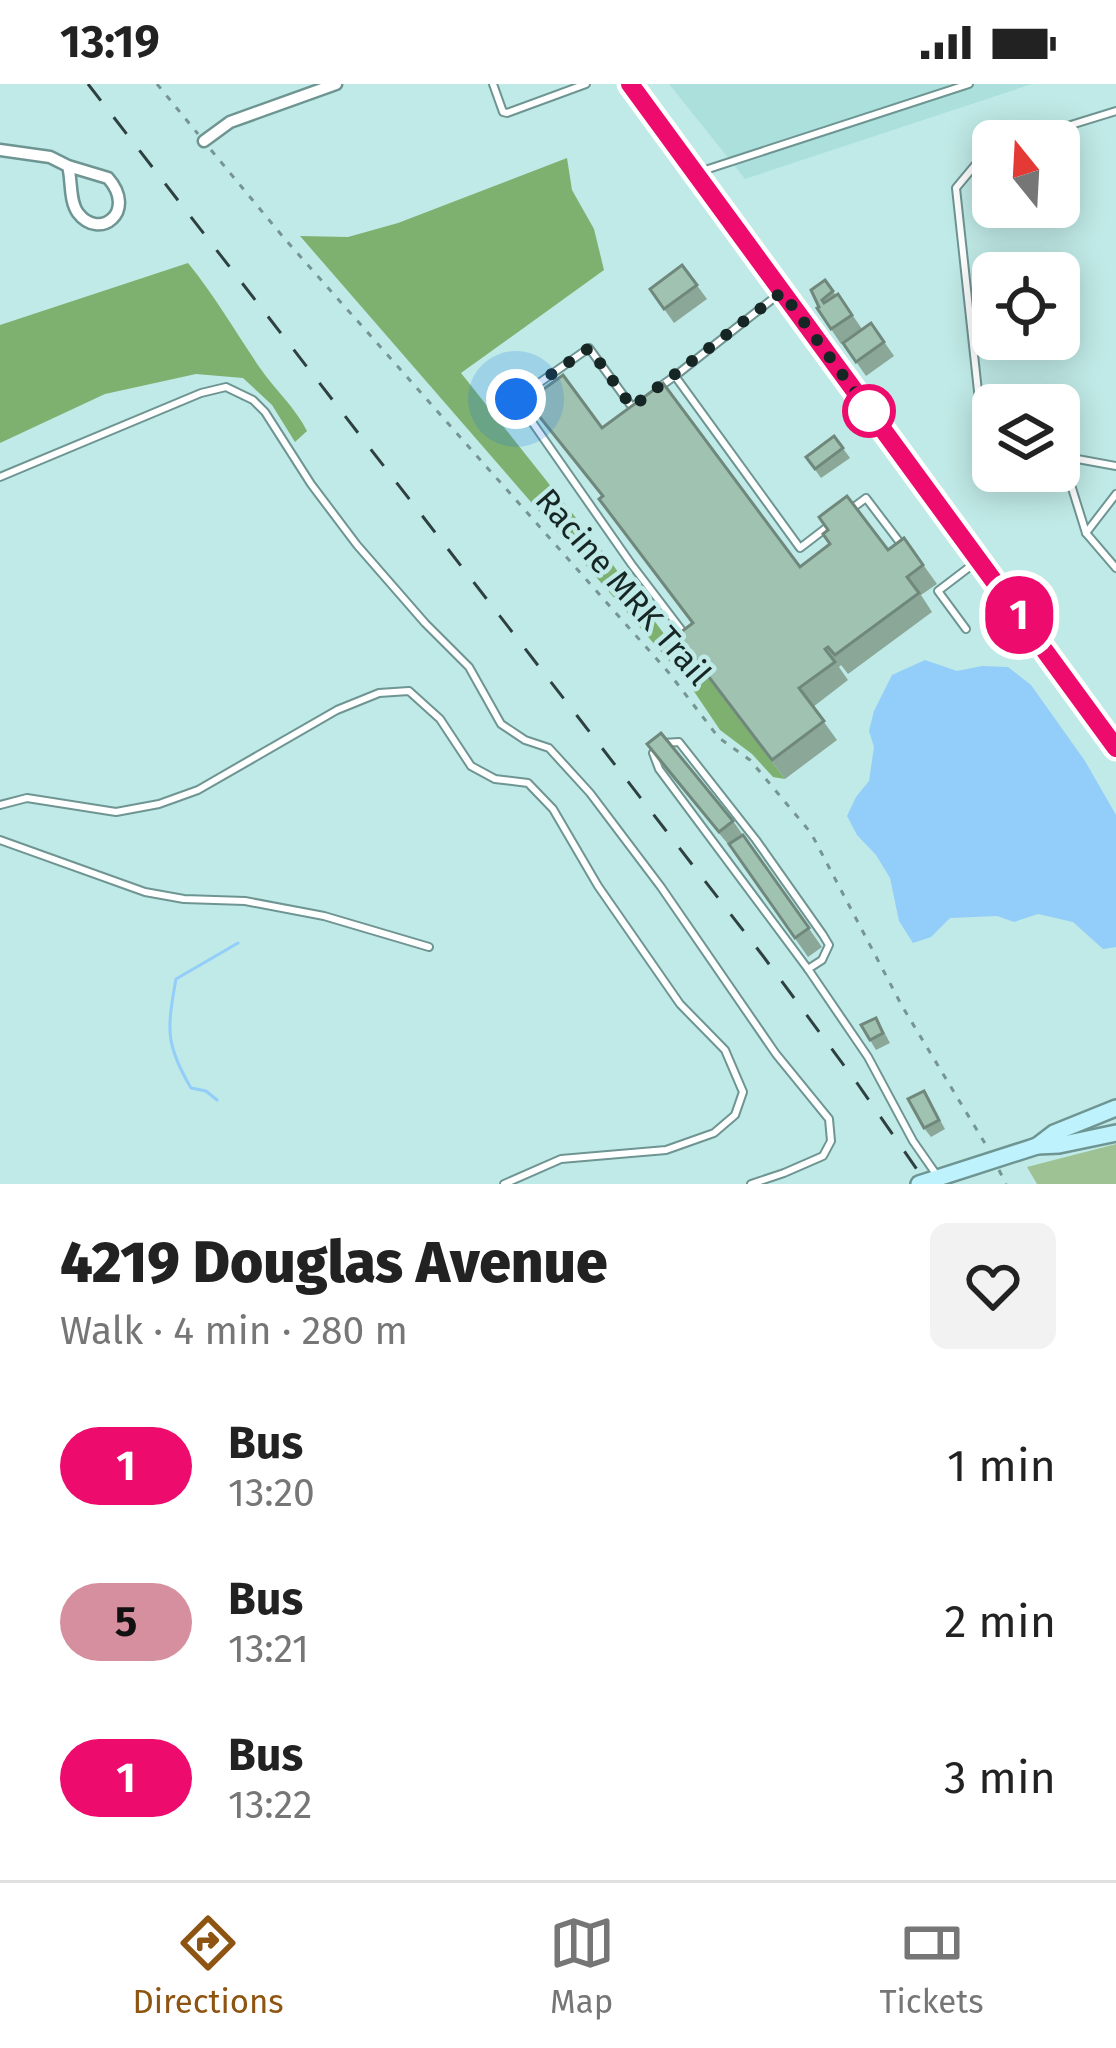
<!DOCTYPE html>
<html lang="en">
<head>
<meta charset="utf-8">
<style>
	body { margin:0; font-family:"Fira Sans",sans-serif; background:#f2f2f2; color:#222; height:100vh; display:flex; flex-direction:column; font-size:45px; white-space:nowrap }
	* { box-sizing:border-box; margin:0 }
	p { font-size:39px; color:#767676 }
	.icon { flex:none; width:66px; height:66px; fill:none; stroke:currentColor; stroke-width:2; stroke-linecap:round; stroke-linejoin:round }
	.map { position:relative; height:1100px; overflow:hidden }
	.side { display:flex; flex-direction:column; background:#fff; flex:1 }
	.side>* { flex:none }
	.badge { padding:0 24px; border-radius:39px; font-size:42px; line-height:78px }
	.needle { width:78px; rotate:342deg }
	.fabs { position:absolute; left:972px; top:36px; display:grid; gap:24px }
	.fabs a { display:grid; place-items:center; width:108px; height:108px; border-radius:18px; background:#fff; box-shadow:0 6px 30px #0003; font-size:60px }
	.you { position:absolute; width:60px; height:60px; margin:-30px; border:9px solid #fff; border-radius:50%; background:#1a73e8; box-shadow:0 0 0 18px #1a73e833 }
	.map>.badge { position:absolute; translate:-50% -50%; box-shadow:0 0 0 6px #fff }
	.round { display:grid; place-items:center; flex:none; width:126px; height:126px; border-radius:18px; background:#f2f2f2 }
	.headline { display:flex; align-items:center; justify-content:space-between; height:204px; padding:0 60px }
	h1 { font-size:57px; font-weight:800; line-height:90px }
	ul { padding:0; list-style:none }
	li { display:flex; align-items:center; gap:36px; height:156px; padding:0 60px }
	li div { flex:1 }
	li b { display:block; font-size:45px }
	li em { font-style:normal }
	li .badge { min-width:132px; font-weight:700; text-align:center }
	.status { display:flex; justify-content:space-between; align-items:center; height:84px; padding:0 60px; background:#fff; direction:ltr }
	.status svg { height:33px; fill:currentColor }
	.menu { display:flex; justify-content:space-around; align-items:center; height:168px; border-top:3px solid #e0e0e0; background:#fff; font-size:33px; color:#767676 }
	.menu a { display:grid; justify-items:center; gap:6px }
	.menu .current { color:#8e5411 }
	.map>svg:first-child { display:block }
</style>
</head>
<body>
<div class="status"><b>13:19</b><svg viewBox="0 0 49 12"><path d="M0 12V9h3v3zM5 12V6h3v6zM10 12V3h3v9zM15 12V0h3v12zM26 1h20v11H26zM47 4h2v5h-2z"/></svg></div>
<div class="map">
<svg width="1116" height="1100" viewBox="0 0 1116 1100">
	<rect width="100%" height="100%" fill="#c0eae7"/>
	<path fill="#ace0dc" d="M669 0H1032L745 95Z"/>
	<path fill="#9ec294" d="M1116 1060V1100H1037L1027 1083Z"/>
	<g fill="#7eb170">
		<path d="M567 74 572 106 594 145 604 186 461 289 607 473 682 574 690 570 785 695 773 693 752 670 720 646 689 600 300 152 348 153 398 139Z"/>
		<path d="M188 179C215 212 236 249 260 284 275 306 295 323 307 347L295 358 272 321 243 294 196 290 105 310 0 359V241Z"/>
	</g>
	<path fill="#93cdf9" d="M925 576 957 587 982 582 1008 583 1031 601 1085 677 1116 731V863L1103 865 1073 838 1038 830 1014 838 997 832 950 834 931 853 913 859 899 837 890 794 876 771 857 751 847 732 856 713 869 697 874 663 869 647 874 627 892 591Z"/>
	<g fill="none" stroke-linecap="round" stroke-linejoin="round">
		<path stroke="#93cdf9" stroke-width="3" d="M217 1016 206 1007 191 1004C165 960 167 945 176 895L238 859"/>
		<g stroke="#6e9592" stroke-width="10">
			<g id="lane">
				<path d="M493 0 503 28 507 29 586 0"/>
				<path d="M1019 57 1116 27"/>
				<path d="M993 66 986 68 956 104 981 335 993 341"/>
				<path d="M699 88 969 0"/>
				<path d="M779 210 675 292 800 464 830 441"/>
				<path d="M658 304 675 292"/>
				<path d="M638 319 632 323 589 264 516 315 632 481 686 552"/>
				<path d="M1061 372 1116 382"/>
				<path d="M1062 372 1086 449 1116 484"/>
				<path d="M0 393 201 309 226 303 253 316 265 328 311 400 357 461 425 539 469 583 501 640 525 656 549 664 590 709 661 803 776 970 829 1035 831 1057 823 1072 784 1089 751 1100"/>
				<path d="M850 426 866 414 904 464"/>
				<path d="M1086 449 1116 410"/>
				<path d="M966 545 938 507 976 478"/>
				<path d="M679 658 756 756 823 851 829 861 822 876 808 885 659 685 653 669 663 659Z"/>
				<path d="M0 721 27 714 116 728 159 720 198 706 337 626 379 609 409 607 440 635 471 682 495 695 528 699 553 725 598 802 680 920 725 966 743 1008 735 1031 714 1049 666 1066 561 1075 504 1100"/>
				<path d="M0 756 145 808 184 815 245 817 324 832 429 863"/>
				<path d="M808 885 868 973 913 1057 936 1090"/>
			</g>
		</g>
		<g stroke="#6e9592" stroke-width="15">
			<g id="street">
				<path d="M204 57 230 38 336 0"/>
				<path d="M0 66 50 73 68 82 108 94C138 128 99 157 78 129 69 117 72 96 68 82"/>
			</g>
		</g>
		<g stroke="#6e9592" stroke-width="20">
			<g id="secondary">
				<path d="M1037 1062 1054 1049 1116 1024"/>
				<path d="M919 1100 1037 1062 1059 1061 1116 1049"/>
			</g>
		</g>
		<g stroke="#2097ae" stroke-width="22">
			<path id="primary" d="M630 0 1116 664"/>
		</g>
		<g stroke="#759492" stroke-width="3" stroke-dasharray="6 9" stroke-linecap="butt">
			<path d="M157 0 198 50"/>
			<path d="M211 66 284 154 669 589 719 654 750 676 811 749 902 922 989 1066"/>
			<path d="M999 1086 1006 1100"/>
		</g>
		<use href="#lane" stroke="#fff" stroke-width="6"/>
		<use href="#street" stroke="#fff" stroke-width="10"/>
		<use href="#secondary" stroke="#bef2fd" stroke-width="15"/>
		<use href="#primary" stroke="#7de5fa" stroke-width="18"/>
		<path stroke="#2e4140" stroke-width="3" stroke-dasharray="21 21" stroke-linecap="butt" d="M88 0 763 872 857 999 927 1100"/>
	</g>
	<g fill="#8aa798">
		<path d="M682 181 707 215 674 239 650 205Z"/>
		<path d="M825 196 835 210H838L862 245 841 260 817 224 819 223Z"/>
		<path d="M871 239 894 272 866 292 843 259Z"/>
		<path d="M527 317 602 344 800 483 888 466 904 454 937 500 921 511 932 528 848 590 841 581 839 583 848 596 813 623 837 656 785 695 690 570 692 540 602 413Z"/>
		<path d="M834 352 850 374 821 394 806 373Z"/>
		<path d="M647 660 733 737 822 863 808 873 733 766 660 679Z"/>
		<path d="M882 944 890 959 876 966 870 956Z"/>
		<path d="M924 1007 945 1045 931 1053 924 1044Z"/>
	</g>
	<g fill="#a0c2b1" stroke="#70887c" stroke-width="3">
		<path d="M682 181 697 201 664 225 650 205Z"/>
		<path d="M825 196 833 207 822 216 824 219 838 210 852 231 831 245 817 224 819 223 811 206Z"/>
		<path d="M871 239 884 258 856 278 843 259Z"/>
		<path d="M563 291 602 344 663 299 800 483 830 460 823 450 828 446 819 433 847 412 888 466 904 454 923 481 907 493 919 509 835 571 828 563 825 565 835 578 799 604 824 637 772 676 677 551 693 539 599 415 603 412 527 317Z"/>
		<path d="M834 352 843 364 815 385 806 373Z"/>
		<path d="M661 649 733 737 719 748 647 660Z"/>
		<path d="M743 751 809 844 795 854 729 760Z"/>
		<path d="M876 934 883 949 870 956 861 941Z"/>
		<path d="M924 1007 939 1036 924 1044 908 1015Z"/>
	</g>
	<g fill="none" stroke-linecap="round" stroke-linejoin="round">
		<g stroke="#fff" stroke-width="27">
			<path id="line" d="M630 0 1116 664"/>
		</g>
		<use href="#line" stroke="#ed0b6d" stroke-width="18"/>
		<path stroke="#162625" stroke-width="12" stroke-dasharray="0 21.6" d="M516 315 589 264 632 323 782 208 869 327"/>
	</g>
	<circle fill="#fff" stroke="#ed0b6d" stroke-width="6" cx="869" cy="327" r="24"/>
	<g text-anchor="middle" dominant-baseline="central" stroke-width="9" stroke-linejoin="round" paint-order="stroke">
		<g font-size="33" fill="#162625" stroke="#c0eae7">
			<text transform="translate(623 503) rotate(49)">Racine MRK Trail</text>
		</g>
	</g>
</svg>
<div class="fabs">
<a><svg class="needle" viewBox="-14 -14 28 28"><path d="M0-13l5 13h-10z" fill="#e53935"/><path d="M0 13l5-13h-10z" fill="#767676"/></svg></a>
<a><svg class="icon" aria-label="locate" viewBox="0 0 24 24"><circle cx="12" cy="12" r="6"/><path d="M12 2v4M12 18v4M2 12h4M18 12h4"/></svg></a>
<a><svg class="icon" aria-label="layers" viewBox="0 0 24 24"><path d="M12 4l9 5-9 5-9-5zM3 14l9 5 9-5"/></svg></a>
</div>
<div class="you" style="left:516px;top:315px"></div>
<b class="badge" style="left:1019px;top:531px;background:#ed0b6d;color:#fff">1</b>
</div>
<section class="side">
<div class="headline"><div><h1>4219 Douglas Avenue</h1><p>Walk · 4 min · 280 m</p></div><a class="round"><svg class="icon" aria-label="heart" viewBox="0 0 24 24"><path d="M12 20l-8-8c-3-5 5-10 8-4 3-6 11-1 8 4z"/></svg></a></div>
<ul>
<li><span class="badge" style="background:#ed0b6d;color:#fff">1</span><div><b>Bus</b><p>13:20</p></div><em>1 min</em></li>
<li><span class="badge" style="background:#d58f9e;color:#111">5</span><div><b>Bus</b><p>13:21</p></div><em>2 min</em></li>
<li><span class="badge" style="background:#ed0b6d;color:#fff">1</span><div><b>Bus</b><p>13:22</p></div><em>3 min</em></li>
</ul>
</section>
<nav class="menu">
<a class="current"><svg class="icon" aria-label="directions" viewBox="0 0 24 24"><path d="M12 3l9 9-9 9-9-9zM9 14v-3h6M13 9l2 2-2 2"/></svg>Directions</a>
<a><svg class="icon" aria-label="map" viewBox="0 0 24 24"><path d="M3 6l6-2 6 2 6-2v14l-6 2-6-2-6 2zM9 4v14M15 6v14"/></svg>Map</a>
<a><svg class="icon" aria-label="tickets" viewBox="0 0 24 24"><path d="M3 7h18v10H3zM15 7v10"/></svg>Tickets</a>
</nav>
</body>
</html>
